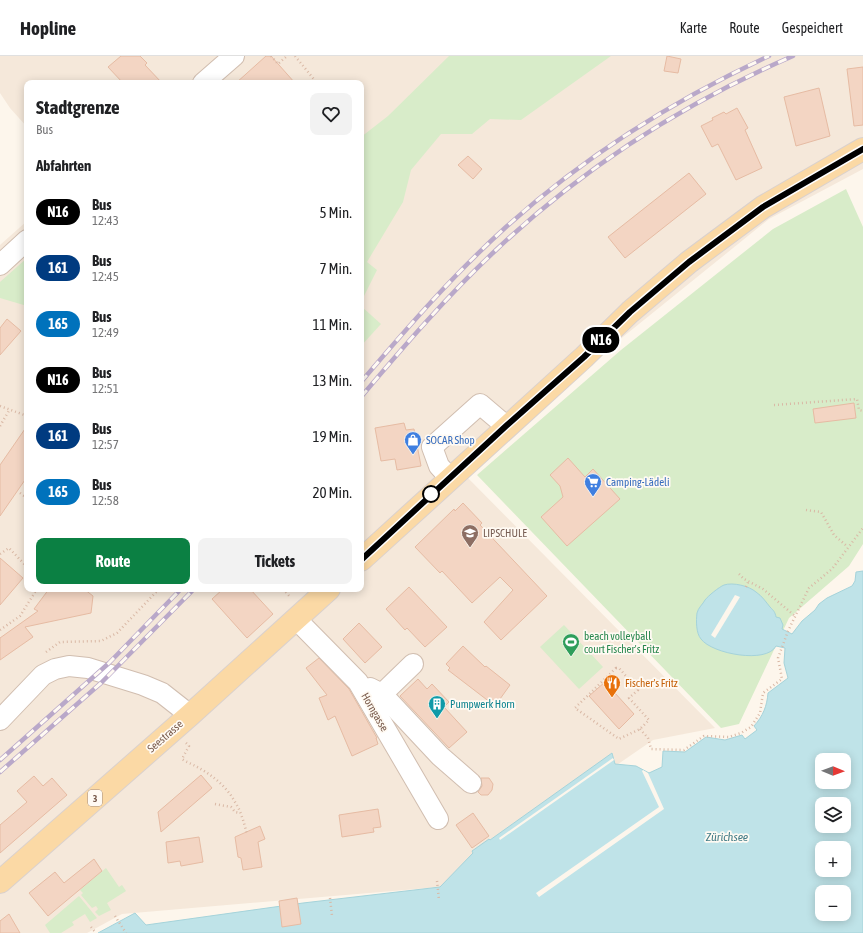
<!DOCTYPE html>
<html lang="de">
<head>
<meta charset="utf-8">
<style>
	body { margin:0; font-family:"Asap Condensed",sans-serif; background:#f2f2f2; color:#202124; height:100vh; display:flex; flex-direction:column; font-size:15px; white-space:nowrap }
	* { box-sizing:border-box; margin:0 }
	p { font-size:13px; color:#757577 }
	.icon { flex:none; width:22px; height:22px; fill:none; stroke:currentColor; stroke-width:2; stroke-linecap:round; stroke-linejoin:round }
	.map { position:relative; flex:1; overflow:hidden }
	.details { position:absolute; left:24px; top:24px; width:340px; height:512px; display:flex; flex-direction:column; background:#fff; border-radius:8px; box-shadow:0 2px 10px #0003 }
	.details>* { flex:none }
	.badge { padding:0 8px; border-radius:13px; font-size:14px; line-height:26px }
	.needle { width:26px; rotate:91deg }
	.tools { position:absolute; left:815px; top:697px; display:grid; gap:8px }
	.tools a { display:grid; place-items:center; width:36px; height:36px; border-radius:8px; background:#fff; box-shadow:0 2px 10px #0003; font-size:20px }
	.map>.badge { position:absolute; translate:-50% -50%; box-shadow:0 0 0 2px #fff }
	h2 { padding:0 12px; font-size:15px; line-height:36px }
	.round { display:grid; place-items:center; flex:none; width:42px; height:42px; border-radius:8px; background:#f2f2f2 }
	.overview { display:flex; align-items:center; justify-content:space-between; height:68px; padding:0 12px }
	h1 { font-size:19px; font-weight:700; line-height:30px }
	.button { display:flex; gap:8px; margin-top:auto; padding:8px 12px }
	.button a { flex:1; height:46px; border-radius:8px; background:#0b8043; color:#fff; font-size:16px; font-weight:700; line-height:46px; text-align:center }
	.button a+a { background:#f2f2f2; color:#202124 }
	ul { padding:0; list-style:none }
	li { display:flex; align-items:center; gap:12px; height:56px; padding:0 12px }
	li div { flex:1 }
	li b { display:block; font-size:15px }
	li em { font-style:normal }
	li .badge { min-width:44px; font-weight:700; text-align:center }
	header { display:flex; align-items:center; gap:24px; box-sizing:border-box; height:56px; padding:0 20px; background:#fff; border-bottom:1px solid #e0e0e0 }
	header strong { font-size:19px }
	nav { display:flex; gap:22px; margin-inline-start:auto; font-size:14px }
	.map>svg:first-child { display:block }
</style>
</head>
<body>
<header>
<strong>Hopline</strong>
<nav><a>Karte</a><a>Route</a><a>Gespeichert</a></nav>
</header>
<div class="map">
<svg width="863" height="877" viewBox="0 0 863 877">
	<rect width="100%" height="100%" fill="#fdf6ec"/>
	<path fill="#f5e8da" d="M0 0H863V113L769 163 556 335 465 419 715 672 653 684 440 831 122 858 87 877H0V189L27 165V533H361V27H27V71L10 52 0 37Z"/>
	<g fill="#d8ecc9">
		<path d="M449 0H611L521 64 490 63 472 78H441L411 114 403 146 367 206 377 214 361 246V81L388 60Z"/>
		<path d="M846 133 863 171V488L849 510 789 562 739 668 721 672 477 419 621 294 773 173Z"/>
		<path d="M27 202V250L0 242V226Z"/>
		<path d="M361 250 381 268 361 290Z"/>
		<path d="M564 569 603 611 579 633 540 591Z"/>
		<path d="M106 812 119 831 122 829 126 835 107 847 111 854 99 860 95 856 98 853 96 850 92 852 81 839 83 837 80 834Z"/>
		<path d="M79 840 97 862 90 866 85 858 72 866 74 869 61 877H50L45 869Z"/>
	</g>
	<path fill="#bfe3e8" stroke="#a5d3da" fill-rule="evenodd" d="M863 515V877H98L135 857 146 869 303 847 440 831 473 797 472 795 489 783 490 784 612 697 615 708 636 710 649 717 662 711 663 695 685 696 706 681 725 684 742 679 745 683 757 674 754 670C763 660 767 650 768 637L788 622 784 607 785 592 776 590C767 608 712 598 701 583 696 577 696 565 697 557 698 552 703 548 705 544 708 540 719 531 724 529 733 526 749 530 756 536 762 540 766 546 770 551 774 555 775 556 776 561L780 562 783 569 782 573 792 578 802 565 815 554 819 548 827 542 852 530 855 525 856 516ZM822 704H844V726H822ZM822 748H844V770H822ZM822 792H844V814H822ZM822 836H844V858H822Z"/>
	<g fill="#fdf6ec">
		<path d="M735 539 740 541 715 582 711 579Z"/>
		<path d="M613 702 614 704 500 784 499 782Z"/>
		<path d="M643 714 648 717 664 753 539 841 536 837 659 751 642 715Z"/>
	</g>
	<g fill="#f3d5c3" stroke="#e6bba3">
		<path d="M121 0H140L147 7 145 9 162 27H123L108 11Z"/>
		<path d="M266 0H271L295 27H236Z"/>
		<path d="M667 0 681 3 678 17 664 15Z"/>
		<path d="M863 11V69L854 70 847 13Z"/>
		<path d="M819 32 830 80 796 90 784 41Z"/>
		<path d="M737 52 748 72 745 74 762 112 736 124 718 88 712 91 701 70 713 64 712 62 724 56 726 58Z"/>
		<path d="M468 100 482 113 473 123 458 109Z"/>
		<path d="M689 117 706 138 625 202 608 181Z"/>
		<path d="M7 263 21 275 0 299V272Z"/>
		<path d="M854 347 856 362 815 367 813 353Z"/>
		<path d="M404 367 406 374 414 373 421 410 397 414 395 403 381 405 375 372Z"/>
		<path d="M27 370V421L0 460V409Z"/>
		<path d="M568 402 585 421 593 413 620 443 567 490 541 461 563 441 560 430 550 419Z"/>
		<path d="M463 447 482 467 480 469 547 540 501 584 484 566 513 534 500 521 472 547 442 515 440 517 415 491 454 453 455 455Z"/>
		<path d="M0 502 23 522 0 549Z"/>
		<path d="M409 531 447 571 425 591 407 572 405 574 386 553Z"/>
		<path d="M49 533H84L93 540 91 557 25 571 33 581 0 604V582L38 555 34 553Z"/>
		<path d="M223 533H250L273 558 247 582 212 543Z"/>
		<path d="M359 567 382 591 365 607 343 583Z"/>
		<path d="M463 590 485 611 486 610 510 629 495 650 448 614 450 612 446 608Z"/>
		<path d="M319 602 349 633 377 682H376L378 688 352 700 335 660 328 664 319 642 327 639 306 612Z"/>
		<path d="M418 623 427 633 432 628 449 646 444 651 467 676 449 692 400 640Z"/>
		<path d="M605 626 634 658 619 673 589 640Z"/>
		<path d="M201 719 212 732 161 776 158 756Z"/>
		<path d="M34 720 43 730 52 722 67 739 0 797V769L27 746 17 735Z"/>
		<path d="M481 722H489L493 728 492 734 488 739H481L478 736 482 730Z"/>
		<path d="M378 753 381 771 373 772 374 776 342 781 339 759Z"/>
		<path d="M473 757 489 780 472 792 456 769Z"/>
		<path d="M260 770 265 783 258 786 262 811 243 814 241 802 238 801 235 781Z"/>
		<path d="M199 781 203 806 181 810 180 805 168 807 166 786Z"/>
		<path d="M94 803 102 815 48 860 29 837 55 816 64 827Z"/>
		<path d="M297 842 301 868 282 871 279 845Z"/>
		<path d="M9 858 20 877H0V865Z"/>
	</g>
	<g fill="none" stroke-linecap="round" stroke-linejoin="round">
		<g stroke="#d1beb0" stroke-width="22">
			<g id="minor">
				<path d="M203 27 234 0"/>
				<path d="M0 209 27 184"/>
				<path d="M450 422 439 410 432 391 480 348 506 370"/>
				<path d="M296 563 358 626 438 763"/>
				<path d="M370 632 382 638 413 608"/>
				<path d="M382 638 440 700 471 727"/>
				<path d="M0 664 43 619 55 613 69 610 88 612 143 629 162 637 190 659"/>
			</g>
		</g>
		<g stroke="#dad1cd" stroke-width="24">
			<g id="major">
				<path d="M361 504 584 301 630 256 689 206 763 151 863 93"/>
				<path d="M0 826 190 659 329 533"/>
			</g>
		</g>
		<g stroke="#d9b8a5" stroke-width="2.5" stroke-dasharray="1 3" stroke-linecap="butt">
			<path d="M271 0 278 8 287 0"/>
			<path d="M295 0 317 27"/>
			<path d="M774 349 857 343 859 354 863 355"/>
			<path d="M0 350 27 360"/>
			<path d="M0 370 10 353"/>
			<path d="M20 437 27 442"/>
			<path d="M806 454 821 456 834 479 848 491"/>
			<path d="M0 498 9 492 27 511"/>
			<path d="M739 518 744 523 763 533 795 560"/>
			<path d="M746 531 749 524"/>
			<path d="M283 533 291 542"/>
			<path d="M0 574 20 560 37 533"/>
			<path d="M46 596 60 586 101 585 117 577 159 533"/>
			<path d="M616 612H619L638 634 629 642 649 664 640 673 619 683 575 652Z"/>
			<path d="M640 673 648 682 651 693 684 694 704 680 729 681 741 677 751 671 760 657 763 637 782 623 778 602 788 575 809 532 832 513 863 472"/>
			<path d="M186 687 189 690 182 703 185 705C205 714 224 726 235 746 241 755 244 767 247 778"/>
			<path d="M215 748 231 751 235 756 240 757"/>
			<path d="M437 825 439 844"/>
			<path d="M330 842 332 860"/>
			<path d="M115 860 126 877"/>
			<path d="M91 871 96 877"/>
		</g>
		<use href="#minor" stroke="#fff" stroke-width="20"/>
		<use href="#major" stroke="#fbd9a5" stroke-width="22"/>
		<g stroke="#b9a8c9" stroke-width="4.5">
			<g id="rail">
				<path d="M361 326C407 272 453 219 506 171 584 101 674 44 769 0"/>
				<path d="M361 341C404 290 448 239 496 194 583 112 684 47 793 0"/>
				<path d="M0 704 109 607 181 533"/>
				<path d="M0 716 101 627 194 533"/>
			</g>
		</g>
		<use href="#rail" stroke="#fffaf3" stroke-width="3" stroke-dasharray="9" stroke-linecap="butt"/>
	</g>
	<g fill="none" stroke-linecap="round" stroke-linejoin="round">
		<g stroke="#fff" stroke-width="9">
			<path id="line" d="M361 504 506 370 584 301 630 256 689 206 763 151 863 93"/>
		</g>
		<use href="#line" stroke="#000" stroke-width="6"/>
	</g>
	<defs>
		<g id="shop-pin" transform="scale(0.9)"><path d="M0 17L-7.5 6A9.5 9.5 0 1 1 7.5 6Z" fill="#3f7fe0" stroke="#fffaf3"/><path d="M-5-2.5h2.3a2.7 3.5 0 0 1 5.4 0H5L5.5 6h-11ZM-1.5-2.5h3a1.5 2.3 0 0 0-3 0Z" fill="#fff"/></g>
		<g id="supermarket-pin" transform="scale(0.9)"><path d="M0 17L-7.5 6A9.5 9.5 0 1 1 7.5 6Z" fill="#3f7fe0" stroke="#fffaf3"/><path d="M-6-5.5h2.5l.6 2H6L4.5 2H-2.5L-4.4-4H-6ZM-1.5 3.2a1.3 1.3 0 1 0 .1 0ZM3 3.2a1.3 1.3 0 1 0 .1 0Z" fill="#fff"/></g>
		<g id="school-pin" transform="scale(0.9)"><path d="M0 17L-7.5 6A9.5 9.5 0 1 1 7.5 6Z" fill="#8d6e63" stroke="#fffaf3"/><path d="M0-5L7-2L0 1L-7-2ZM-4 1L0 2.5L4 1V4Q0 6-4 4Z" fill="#fff"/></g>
		<g id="stadium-pin" transform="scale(0.9)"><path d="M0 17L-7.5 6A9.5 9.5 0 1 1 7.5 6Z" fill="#2e9e5b" stroke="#fffaf3"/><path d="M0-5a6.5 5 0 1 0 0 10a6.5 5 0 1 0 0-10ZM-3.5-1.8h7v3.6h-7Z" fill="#fff"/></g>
		<g id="restaurant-pin" transform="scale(0.9)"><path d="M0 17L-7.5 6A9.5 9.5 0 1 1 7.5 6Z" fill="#e8710a" stroke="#fffaf3"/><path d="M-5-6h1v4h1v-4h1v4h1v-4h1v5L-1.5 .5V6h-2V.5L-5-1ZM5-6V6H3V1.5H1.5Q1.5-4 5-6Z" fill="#fff"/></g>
		<g id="building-pin" transform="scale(0.9)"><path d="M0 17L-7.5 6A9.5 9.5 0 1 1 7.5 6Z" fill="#0f9aa8" stroke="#fffaf3"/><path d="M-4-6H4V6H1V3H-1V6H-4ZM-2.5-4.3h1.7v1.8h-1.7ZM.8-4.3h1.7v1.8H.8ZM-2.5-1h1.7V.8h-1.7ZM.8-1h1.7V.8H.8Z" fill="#fff"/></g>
	</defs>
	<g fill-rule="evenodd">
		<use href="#shop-pin" x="413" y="384"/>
		<use href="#supermarket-pin" x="593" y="426"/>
		<use href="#school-pin" x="470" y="477"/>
		<use href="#stadium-pin" x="571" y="586"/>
		<use href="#restaurant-pin" x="612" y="627"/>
		<use href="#building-pin" x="437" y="648"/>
	</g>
	<circle fill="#fff" stroke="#000" stroke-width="2" cx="431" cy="438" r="8"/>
	<g text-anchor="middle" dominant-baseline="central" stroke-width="3.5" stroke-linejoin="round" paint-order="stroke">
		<rect fill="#fffaf3" stroke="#a28b7f" stroke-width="1" x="88" y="734" width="14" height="16" rx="3"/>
		<g font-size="10" font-weight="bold" fill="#7a5c4d">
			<text x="95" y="742">3</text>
		</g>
		<g font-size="11" fill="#366cbe" stroke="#fffaf3" text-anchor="start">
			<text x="426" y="384">SOCAR Shop</text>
			<text x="606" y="426">Camping-Lädeli</text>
		</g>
		<g font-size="11" fill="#785e54" stroke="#fffaf3" text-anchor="start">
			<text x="483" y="477">LIPSCHULE</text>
		</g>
		<g font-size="11" fill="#27864d" stroke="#fffaf3" text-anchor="start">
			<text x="584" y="580">beach volleyball<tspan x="584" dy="13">court Fischer's Fritz</tspan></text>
		</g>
		<g font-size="11" fill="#c56008" stroke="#fffaf3" text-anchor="start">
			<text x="625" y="627">Fischer's Fritz</text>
		</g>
		<g font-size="11" fill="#0d838f" stroke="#fffaf3" text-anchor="start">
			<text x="450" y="648">Pumpwerk Horn</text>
		</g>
		<g font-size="11" fill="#7a5c4d" stroke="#fffaf3">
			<text transform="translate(375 656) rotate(60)">Horngasse</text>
			<text transform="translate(165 680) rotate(-41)">Seestrasse</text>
		</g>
		<g font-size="12" font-style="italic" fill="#437c86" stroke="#fffaf3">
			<text x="727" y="781">Zürichsee</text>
		</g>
	</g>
</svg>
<div class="tools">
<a><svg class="needle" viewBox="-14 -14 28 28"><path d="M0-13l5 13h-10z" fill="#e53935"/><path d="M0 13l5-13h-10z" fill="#757577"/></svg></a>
<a><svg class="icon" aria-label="layers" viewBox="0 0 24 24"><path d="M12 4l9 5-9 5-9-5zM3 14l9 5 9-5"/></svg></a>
<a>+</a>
<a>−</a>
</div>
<b class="badge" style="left:601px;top:284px;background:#000;color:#fff">N16</b>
<section class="details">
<div class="overview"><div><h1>Stadtgrenze</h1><p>Bus</p></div><a class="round"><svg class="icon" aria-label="heart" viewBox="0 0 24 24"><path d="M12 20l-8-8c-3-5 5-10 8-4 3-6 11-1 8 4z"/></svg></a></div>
<h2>Abfahrten</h2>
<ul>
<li><span class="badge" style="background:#000;color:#fff">N16</span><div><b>Bus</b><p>12:43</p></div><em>5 Min.</em></li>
<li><span class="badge" style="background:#003b80;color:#fff">161</span><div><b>Bus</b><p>12:45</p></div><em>7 Min.</em></li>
<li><span class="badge" style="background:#0072bc;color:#fff">165</span><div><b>Bus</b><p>12:49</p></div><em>11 Min.</em></li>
<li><span class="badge" style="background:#000;color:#fff">N16</span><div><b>Bus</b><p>12:51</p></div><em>13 Min.</em></li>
<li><span class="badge" style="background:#003b80;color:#fff">161</span><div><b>Bus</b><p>12:57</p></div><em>19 Min.</em></li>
<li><span class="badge" style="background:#0072bc;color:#fff">165</span><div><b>Bus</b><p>12:58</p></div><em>20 Min.</em></li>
</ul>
<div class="button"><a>Route</a><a>Tickets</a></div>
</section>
</div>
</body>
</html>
